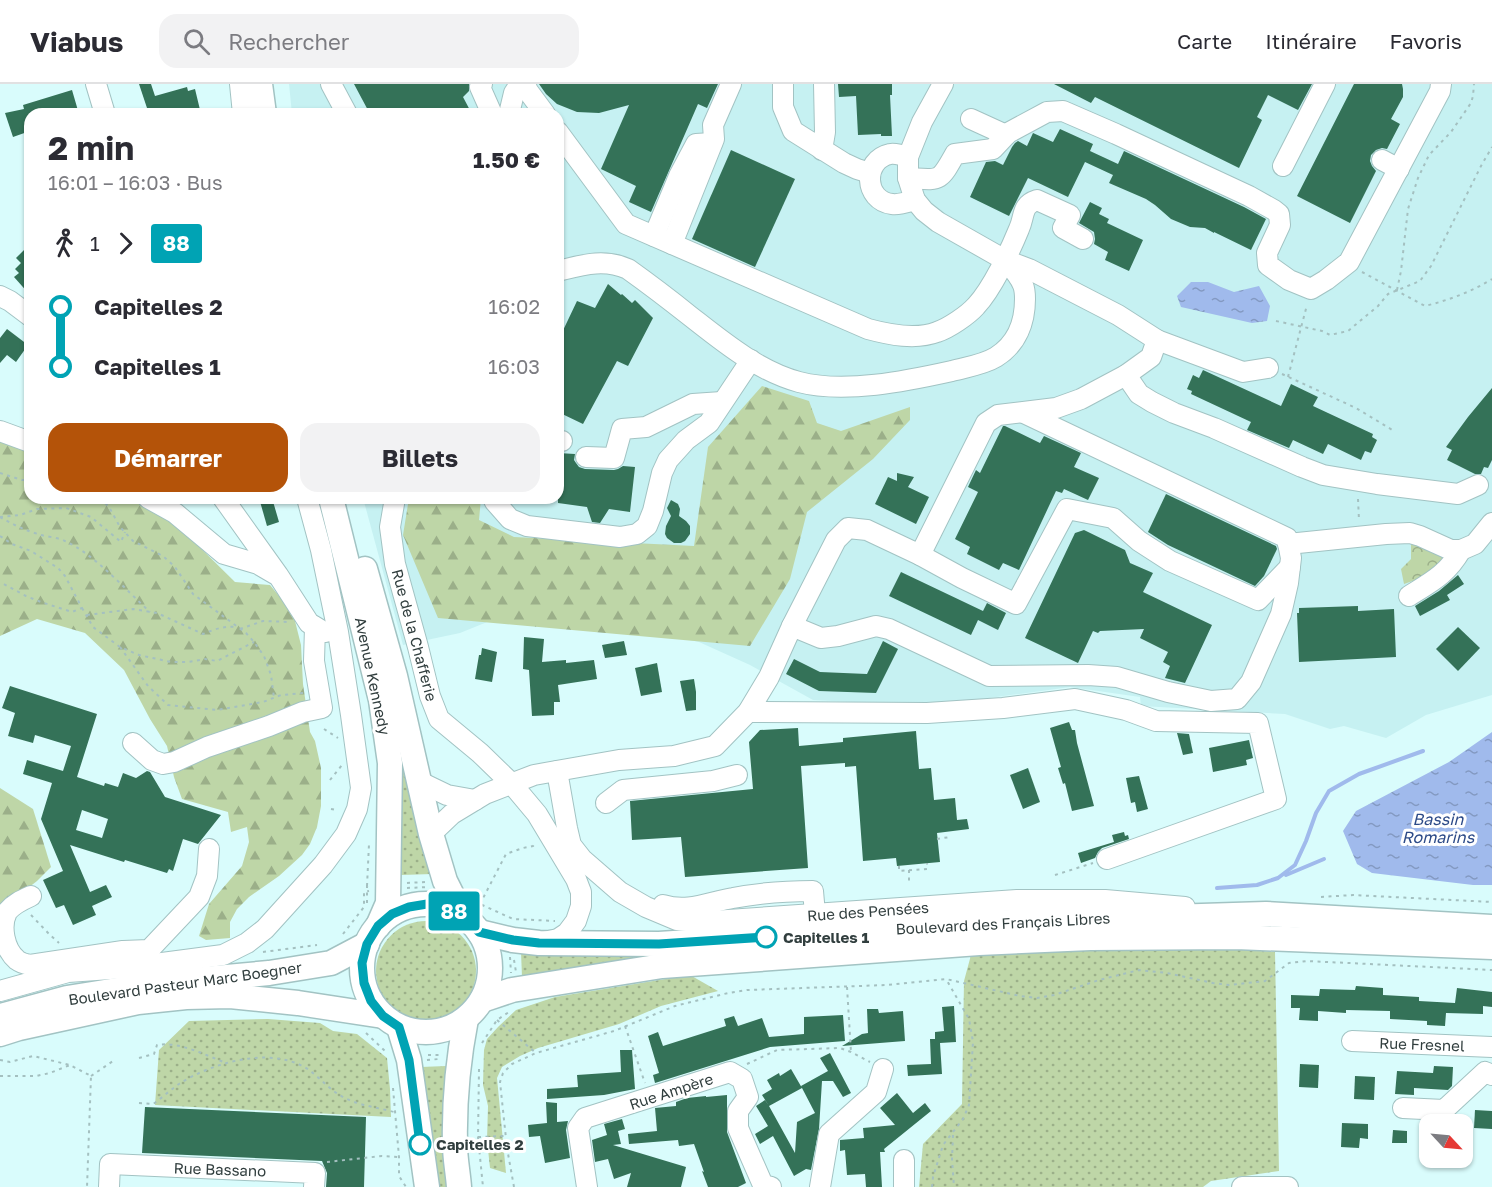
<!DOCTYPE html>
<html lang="fr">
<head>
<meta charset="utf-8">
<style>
	body { margin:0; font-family:"Golos Text",sans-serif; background:#f2f2f3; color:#2b2b33; height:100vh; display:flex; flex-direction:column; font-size:22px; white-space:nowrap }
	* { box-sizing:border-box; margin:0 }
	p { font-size:20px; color:#7c7c81 }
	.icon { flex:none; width:33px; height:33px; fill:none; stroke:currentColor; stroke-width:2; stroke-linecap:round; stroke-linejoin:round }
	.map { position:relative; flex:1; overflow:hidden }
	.panel { position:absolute; left:24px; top:24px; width:540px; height:396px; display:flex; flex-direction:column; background:#fff; border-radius:18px; box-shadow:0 2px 4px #0004 }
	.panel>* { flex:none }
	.badge { padding:0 12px; border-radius:4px; font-size:21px; line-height:39px }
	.needle { width:39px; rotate:116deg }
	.fabs { position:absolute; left:1419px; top:1030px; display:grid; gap:12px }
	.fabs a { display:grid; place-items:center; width:54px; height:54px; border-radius:12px; background:#fff; box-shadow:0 2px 4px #0004; font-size:30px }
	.map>.badge { position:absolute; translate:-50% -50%; box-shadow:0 0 0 3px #fff }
	.legs { display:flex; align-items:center; gap:9px; height:66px; padding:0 24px; font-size:20px }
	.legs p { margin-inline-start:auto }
	.headline { display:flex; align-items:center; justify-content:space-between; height:102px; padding:0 24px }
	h1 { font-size:33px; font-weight:700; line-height:45px }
	.button { display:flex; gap:12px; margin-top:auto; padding:12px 24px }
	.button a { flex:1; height:69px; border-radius:18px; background:#b45309; color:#fff; font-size:24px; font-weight:700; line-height:69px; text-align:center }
	.button a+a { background:#f2f2f3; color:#2b2b33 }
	ul { padding:0 24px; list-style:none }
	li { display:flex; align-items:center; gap:21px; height:60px; font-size:22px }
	li i { display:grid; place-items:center; width:9px; height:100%; margin:0 8px; background:currentColor }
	li i::after { content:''; width:15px; height:15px; margin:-8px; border:4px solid; border-radius:50%; background:#fff }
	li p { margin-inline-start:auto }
	li:first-child i { background:linear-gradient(#0000 50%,currentColor 0) }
	li:last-child i { background:linear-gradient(currentColor 50%,#0000 0) }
	header { display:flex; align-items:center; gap:36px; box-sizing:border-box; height:84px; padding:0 30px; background:#fff; border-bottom:2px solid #e1e1e2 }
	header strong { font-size:28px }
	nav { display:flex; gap:33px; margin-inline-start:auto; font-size:21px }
	.search { width:420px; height:54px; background:#f2f2f3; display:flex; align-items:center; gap:15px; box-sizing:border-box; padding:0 21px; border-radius:18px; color:#7c7c81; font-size:22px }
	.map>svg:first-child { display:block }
</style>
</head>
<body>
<header>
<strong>Viabus</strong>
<div class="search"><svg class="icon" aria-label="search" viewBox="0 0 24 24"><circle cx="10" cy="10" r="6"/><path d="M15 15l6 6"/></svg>Rechercher</div>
<nav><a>Carte</a><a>Itinéraire</a><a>Favoris</a></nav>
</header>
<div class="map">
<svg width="1492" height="1103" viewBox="0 0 1492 1103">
	<defs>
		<pattern id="grass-dots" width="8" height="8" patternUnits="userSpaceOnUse" patternTransform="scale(1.5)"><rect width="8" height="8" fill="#bed6a7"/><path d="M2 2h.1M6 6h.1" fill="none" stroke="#9baf89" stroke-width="1.8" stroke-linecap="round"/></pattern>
		<pattern id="forest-firs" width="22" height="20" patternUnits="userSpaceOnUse" patternTransform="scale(1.5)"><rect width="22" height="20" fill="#bed6a7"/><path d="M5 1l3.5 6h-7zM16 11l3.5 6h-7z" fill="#9baf89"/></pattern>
		<pattern id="park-crowns" width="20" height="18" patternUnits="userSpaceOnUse" patternTransform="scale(1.5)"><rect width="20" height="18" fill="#bed6a7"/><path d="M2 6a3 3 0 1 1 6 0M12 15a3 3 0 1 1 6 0" fill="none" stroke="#9baf89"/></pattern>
		<pattern id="water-ripples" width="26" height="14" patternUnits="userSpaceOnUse" patternTransform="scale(1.5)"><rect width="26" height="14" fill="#a0baec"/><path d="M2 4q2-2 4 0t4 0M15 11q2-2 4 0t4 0" fill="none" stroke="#8399c1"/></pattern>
	</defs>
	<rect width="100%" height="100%" fill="#d9fcfc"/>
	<path fill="#c6f1f2" d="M289 0H1492V611L1426 631 1386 654 1344 642 1330 645 1285 630 1141 622 1140 613 1070 603 931 622 813 616 750 581 699 558 527 522 460 549 403 561 363 414H558V30H292Z"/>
	<g fill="url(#grass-dots)">
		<path d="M392 609 433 790 401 791V727Z"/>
		<circle cx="426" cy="887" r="50"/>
		<path d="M1192 863 1275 868 1279 1087 1211 1097 1203 1103H919L923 1060 962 1020 964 897 971 871Z"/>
		<path d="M521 868 637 872V876L522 893Z"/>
		<path d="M690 891 718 907 661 922 619 940 538 964 520 972 502 983 497 994 506 1089 490 1084 487 1056 488 1022 483 1001 484 966 487 955 498 943 516 926 555 913Z"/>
		<path d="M268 935 320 939 333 947 357 950 387 974 390 1005 391 1033 155 1021 159 966 189 937Z"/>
		<path d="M446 982 443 1024 448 1090 450 1103H437L421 983Z"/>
	</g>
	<g fill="url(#forest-firs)">
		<path d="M762 302 809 317 817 339 841 347 910 323V336L873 375 807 428 790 495 750 562 438 534 403 451 409 414H481L479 436 514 453 694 462 708 363Z"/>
		<path d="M0 358 30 368V414H132L166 430 235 498 270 501 293 529 301 561 303 600 310 648 315 657 321 684V722L317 743 310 760 302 771 279 792 249 813 237 825 230 838V854L206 856 199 852 209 820 242 782 249 758 247 743 231 748 228 728 182 715 174 693 167 662 150 635 124 586 85 549 37 535 0 552Z"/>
		<path d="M0 704 33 725 51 783 37 797 0 826Z"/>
	</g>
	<path fill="url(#park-crowns)" d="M1411 459C1422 461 1440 468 1446 477L1424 493 1404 500 1401 485 1411 475Z"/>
	<g fill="url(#water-ripples)">
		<path d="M1191 198H1208L1234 208 1259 202 1270 222 1267 237 1252 239 1181 223 1177 212Z"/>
		<path d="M1492 648V801H1473L1372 789 1357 780 1343 747 1356 727 1449 678Z"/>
	</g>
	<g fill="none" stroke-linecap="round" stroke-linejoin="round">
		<g stroke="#a0baec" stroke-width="4">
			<path d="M1286 791 1324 775"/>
			<path d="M1217 804 1257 801 1278 794 1295 781 1306 757 1316 729 1329 707 1359 690 1423 667"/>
		</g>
	</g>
	<g fill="#347258" fill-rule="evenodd">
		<path d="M139 0H151L155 12 187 3 188 7 195 5 201 30H191L189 25 172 30H149Z"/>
		<path d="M354 0H469V7L463 13 472 30H370Z"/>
		<path d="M539 0H718L707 24 698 20 651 128 629 118 636 102 601 85 629 21 599 29 577 28 557 20 546 10Z"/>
		<path d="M838 0H892V11H890L892 52H881V50L858 51 856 12 839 13Z"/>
		<path d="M1054 0H1312L1298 26 1268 11 1257 33 1262 36 1239 84 1095 13 1091 19Z"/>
		<path d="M1354 0H1402L1403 5V13L1391 35 1400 40 1387 65 1382 64 1376 66 1371 71 1370 77 1372 82 1376 87 1350 139 1297 112Z"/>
		<path d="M72 6 79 30H30V47L13 53 5 29 24 25 23 21Z"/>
		<path d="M1060 45 1093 60 1090 67 1118 80 1124 67 1244 123 1266 135 1251 166 1214 148V149L1205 144 1190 143 1171 135 1155 121 1146 115 1109 99 1113 91 1085 78 1068 113 1028 94 1009 132 970 113 986 78 995 77 1003 81 1012 63 1015 59 1018 57 1027 62 1033 49 1053 58Z"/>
		<path d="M731 66 795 95 755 183 692 155Z"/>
		<path d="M1090 118 1102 124 1099 130 1109 135 1107 139 1143 156 1129 187 1105 176 1108 168 1094 160 1095 155 1094 148 1079 139Z"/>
		<path d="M25 165 30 170V211L14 193 19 189 15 185 21 179 16 174Z"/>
		<path d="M608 200 621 211 622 210 632 219 635 216 653 234 628 282 617 277 583 340 558 328V257L577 217 595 224Z"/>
		<path d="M7 245 28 261 16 278 7 271 0 279V254Z"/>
		<path d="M1203 286 1281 322 1291 300 1318 313 1313 322 1373 350 1372 353 1377 356 1371 369 1365 367 1361 376 1328 360 1323 370 1293 356 1289 364 1247 346 1251 338 1191 310 1192 307 1187 305 1193 291 1199 294Z"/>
		<path d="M1492 304V376L1488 384 1484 383 1481 390H1475L1447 376 1452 366 1446 363 1468 333Z"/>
		<path d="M1003 342H1005L1040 359 1044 352 1081 369 1074 383 1099 394 1088 416 1064 405 1062 409 1056 407 1019 486 1003 479 999 486 967 470 970 463 955 455 978 408 968 403 976 386 980 389Z"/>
		<path d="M558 369 575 370 574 376 576 379 579 383 585 385 614 386 618 385 623 382 635 383 630 428 609 425 600 439 592 438 587 423 558 419Z"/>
		<path d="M897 389 914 393 908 403 929 413 916 440 875 420 888 393 897 397Z"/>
		<path d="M1166 410 1276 462 1277 465 1264 492 1255 502 1168 461 1148 448Z"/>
		<path d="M259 414H272L279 438 267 442Z"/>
		<path d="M671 416 678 420 680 425 679 432 686 437 690 442V450L685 457 681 459H674L667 454 665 450 666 442 671 432 667 424Z"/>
		<path d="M1084 446 1125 466 1130 479 1153 489 1143 508 1212 541 1185 599 1165 594 1170 582 1163 578 1168 568 1140 554 1144 545 1100 547 1098 549 1093 547 1078 579 1025 554 1075 449Z"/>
		<path d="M901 488 983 527 987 519 1006 529 998 546 978 536 971 551 889 512Z"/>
		<path d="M1458 491 1464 500 1447 511 1450 516 1420 532 1415 522 1439 507Z"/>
		<path d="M1358 522V527L1394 525 1396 573 1299 578 1297 529H1299V524Z"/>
		<path d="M1458 543 1480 564 1458 587 1436 565Z"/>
		<path d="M524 553 544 555 542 578 566 576V579L594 576 597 595 558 601 560 618H554V631L532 632 529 586 523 585Z"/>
		<path d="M624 557 627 571 605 574 602 561Z"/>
		<path d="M883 557 898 565 876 609 819 607 786 590 794 575 820 588 867 590Z"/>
		<path d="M482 564 497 568 492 598 475 595 479 571H481Z"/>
		<path d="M657 579 662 608 641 612 635 584Z"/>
		<path d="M694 595 696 608V626L686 627 680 597Z"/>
		<path d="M10 602 97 630 77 693 104 702 105 699 118 703 123 689 136 694 147 687 150 688 165 713 221 731 198 760 183 755 173 787 169 785 167 789 125 776 124 778 70 761 90 808 106 801 112 813 92 822 96 831 73 841 64 821 56 824 43 796 63 787 41 735 52 699 23 690 27 676 63 687 71 662 35 651 33 659 8 652 15 629 2 624ZM82 726 108 735 102 754 76 746Z"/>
		<path d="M1069 638 1072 646H1075L1077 659 1094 722 1072 727 1065 699 1063 700 1058 684 1061 683 1050 644Z"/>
		<path d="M798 644 799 662 843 658V654L916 647 919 685 931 684 934 716 955 714 957 736 967 735 969 745 937 749 940 778 897 782 896 774 863 777 856 682 845 683V679L801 682 808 784 685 793 681 753 632 756 630 717 753 705 749 658 760 646Z"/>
		<path d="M1177 649 1189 650 1193 669 1183 671Z"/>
		<path d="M1249 656 1253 674 1246 676 1247 681 1213 688 1209 664Z"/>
		<path d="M1028 684 1040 718 1023 725 1010 691Z"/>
		<path d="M1139 692 1148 725 1137 728 1135 718 1131 719 1126 694Z"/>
		<path d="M1124 748 1125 752 1128 751 1129 755 1102 764 1098 768 1095 774 1081 779 1078 769 1114 758 1112 751Z"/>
		<path d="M1356 902 1383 904V911L1419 913V917L1455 919 1457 904 1492 908V923L1483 922V930L1446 929 1445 942 1427 941V937L1390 935V927L1346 926V929L1318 927V937L1299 936 1300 924H1291V911L1319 912 1320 905 1355 906Z"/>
		<path d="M954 922 956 958 940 959 942 990 908 992 907 981 931 980 930 955H935V948L944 947 942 923Z"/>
		<path d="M867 925H878L879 929 903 927 905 957 842 962 862 950 868 949Z"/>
		<path d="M843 931 845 957 770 963 655 999 653 991 659 989 648 952 658 948 663 962 726 942 724 935 734 932 738 942 762 934 769 953 804 950V933Z"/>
		<path d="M620 966H632L635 1005 604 1011 547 1015V1005L578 1003 577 991 621 988Z"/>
		<path d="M830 969 851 1009 843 1013 833 997H822L819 1045 811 1086 806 1085 794 1092 773 1052 760 1060 755 1050 768 1042 756 1022 765 1016 769 1022 762 1011 772 1005 767 996 779 989 780 992 791 985 802 1004 801 1002 828 987 820 974ZM802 1004 815 1029 797 1038 795 1069 769 1022Z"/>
		<path d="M1300 980 1319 981 1318 1004 1299 1003Z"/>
		<path d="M1434 982 1453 983 1452 1002 1448 1006 1414 1004V1011L1395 1010 1397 987 1433 989Z"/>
		<path d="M1355 992 1375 993 1374 1016 1354 1015Z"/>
		<path d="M897 1009 913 1029 925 1019 931 1027 884 1065 885 1068H880L882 1103H866L865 1090 847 1091 845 1066 840 1067V1056L864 1054 863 1044 895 1041 880 1024Z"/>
		<path d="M727 1011V1048L746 1099 738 1103H708L702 1087 704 1088 694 1060 679 1062 678 1056 629 1060 628 1050 657 1047 655 1024 676 1022V1018L687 1014 706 1012V1013Z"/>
		<path d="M546 1018 557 1019V1038L568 1037 566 1046 570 1074 545 1079 540 1052 529 1053 528 1041 547 1039Z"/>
		<path d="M145 1023 366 1033 364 1103H326L327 1089 322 1077 142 1069Z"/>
		<path d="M1475 1026 1492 1027V1045L1474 1044Z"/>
		<path d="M622 1035 625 1045 618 1047 621 1060 613 1061 686 1083 681 1103H627L631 1089 614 1095 608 1075 595 1078 592 1056 607 1051 604 1040Z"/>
		<path d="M1342 1039 1368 1040V1055L1360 1054 1359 1064 1341 1063Z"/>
		<path d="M1393 1046 1407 1047V1059H1392Z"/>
	</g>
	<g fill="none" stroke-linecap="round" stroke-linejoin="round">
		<g stroke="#a2c3c3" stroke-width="22">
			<g id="minor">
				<path d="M96 0 105 30"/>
				<path d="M240 0 243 30"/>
				<path d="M331 0 347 30"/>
				<path d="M482 0 480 3 492 30"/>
				<path d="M525 0 528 7 545 30"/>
				<path d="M783 0V23L793 47 844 79 857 85 870 89"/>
				<path d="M509 30 514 9 520 0"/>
				<path d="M971 35 1006 51"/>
				<path d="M558 48 626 140 868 245C890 251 916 256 937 248 949 244 968 231 976 222 992 205 1010 167 1019 145 1025 132 1021 121 1037 116L1070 131 1063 144 1083 155"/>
				<path d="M822 66 825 48 824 0"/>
				<path d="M908 73C902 71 896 69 890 70 862 76 864 117 892 120 900 121 908 118 915 116"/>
				<path d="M1382 76 1399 85"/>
				<path d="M1283 82 1325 0"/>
				<path d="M908 94C940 96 939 99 955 70L993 65 1008 49 1047 28 1063 27 1116 50 1206 92 1249 112 1274 126 1279 130 1280 141 1267 169 1268 181 1289 196 1311 205 1326 196 1349 178 1440 7 1441 0"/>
				<path d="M654 152 679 92 696 60 712 59"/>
				<path d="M672 160 714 55 713 41 731 0"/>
				<path d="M558 187C582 181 604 174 628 185 649 200 670 216 690 232 722 257 758 287 799 298 844 310 907 297 952 287 966 283 983 281 996 273 1017 260 1025 238 1025 215 1025 210 1025 206 1023 201 1019 191 1012 184 1005 176"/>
				<path d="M0 212 10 217 30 232"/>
				<path d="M1157 256 1243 288 1268 284"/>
				<path d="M1126 291 1139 310 1152 318 1174 329 1214 344 1302 383 1323 391 1377 400 1458 410 1478 401"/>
				<path d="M0 347 30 358"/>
				<path d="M558 357H562"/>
				<path d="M586 373 614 374 622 345 646 343 693 320 722 318"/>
				<path d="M148 414 175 429 224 470 258 480 275 490"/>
				<path d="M223 414 278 491 309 539 324 548H326"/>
				<path d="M395 414 390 443 395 480 418 563 430 612 439 635 480 669 511 699 537 730 576 795 581 808V822L576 837 567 849 558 855 544 858"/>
				<path d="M493 414 495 418 510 435 527 442 620 453 637 450 647 442 653 427 662 389 668 376 686 356 709 339 751 276"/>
				<path d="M1288 460 1386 450 1410 449 1420 452 1451 466H1461L1475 460 1492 439"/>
				<path d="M920 471 962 494 1016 520 1067 425 1113 434 1139 457 1170 477 1258 516 1290 483"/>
				<path d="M1409 512C1433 497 1447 490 1461 466"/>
				<path d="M792 542 821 554 838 552 876 542 889 545 989 592 1088 591 1117 593 1168 608 1211 617 1237 615 1251 598 1281 530 1288 499 1291 474 1287 454 1024 329"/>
				<path d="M748 628 927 629 1003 624 1075 615 1126 626 1156 637 1258 639 1276 715 1107 775"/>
				<path d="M133 659 152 676 163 680 174 678 207 663 269 642 303 628 322 624 314 577 315 543"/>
				<path d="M557 687 567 744 571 761 582 775 620 808 646 823 677 836 699 838 1017 816H1105L1185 823"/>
				<path d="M418 697 447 711 475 716"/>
				<path d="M606 719 623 706 713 697 737 691"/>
				<path d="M431 750 452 730 485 710 534 691 619 676 674 672 715 662 748 628 769 593 792 542 836 456 848 444 867 446 920 471 986 339 998 331 1056 324 1081 315 1126 291 1151 273 1157 256 1118 231 1029 185 1005 176 938 138 924 127 915 116 908 94V73L922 38 943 0"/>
				<path d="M31 812C22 816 13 820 7 828 0 842 4 865 17 876 21 879 25 880 30 881L123 867 149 866 199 813 207 792 209 765"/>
				<path d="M663 821C688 829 709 818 733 814 759 809 786 807 813 807L815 830"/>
				<path d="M0 907 68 888 124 884 223 871 247 859 265 845 323 781 346 750 357 725 361 704 351 631 338 548 321 466 307 414"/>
				<path d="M1352 957 1492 963"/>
				<path d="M1403 1024 1444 1026 1485 988 1492 991"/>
				<path d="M109 1103 110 1080 315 1089 314 1103"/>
				<path d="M587 1103 578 1044 585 1034 730 988 742 995 748 1013 738 1027V1044L763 1101 771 1103"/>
				<path d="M820 1103 829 1050 876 1008 883 985"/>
				<path d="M904 1103V1076"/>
				<path d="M1242 1103H1288"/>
			</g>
		</g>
		<g stroke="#a2c3c3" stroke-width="27">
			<g id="major">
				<path d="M260 0 264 30"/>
				<path d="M331 414 381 616 390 679 388 819 378 842"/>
				<path d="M365 485 395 592 431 750 445 797 462 831"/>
				<circle cx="426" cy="884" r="64"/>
				<path d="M479 848 513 856 539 859 659 860 979 839 1266 830 1492 843"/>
				<path d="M482 916 512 906 662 882 979 859 1090 854 1236 853 1492 863"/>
				<path d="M1 932 67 914 161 899 269 889 331 879 367 860"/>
				<path d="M399 943 409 976 427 1103"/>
				<path d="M0 950 19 944 138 918 186 913 230 912 298 919 383 932"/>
				<path d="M459 1103C458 1089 455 1075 455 1061 454 1019 458 976 466 935"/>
			</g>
		</g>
		<g stroke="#a4c0c0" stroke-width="2" stroke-dasharray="3 4.5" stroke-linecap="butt">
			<path d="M1362 188 1425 222C1449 216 1471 208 1492 195"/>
			<path d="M1397 206 1401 187 1408 125 1418 94 1429 71 1451 48 1471 19 1473 12 1474 0"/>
			<path d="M1276 237 1322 247 1330 251 1348 247 1378 222 1388 210 1420 197 1431 182 1481 82 1492 63"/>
			<path d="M1282 290 1356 324 1394 347"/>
			<path d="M1288 293 1307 221"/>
			<path d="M0 389 22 396H30"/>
			<path d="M100 414 109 423 120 443 133 457 163 472 175 483 193 510 246 549 254 558 264 572 271 591 274 614"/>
			<path d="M1358 415 1359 436"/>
			<path d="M0 433C12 440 24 446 38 450 46 453 57 453 65 457 94 470 126 506 150 528"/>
			<path d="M0 433 20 431 37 425 66 424 91 433 121 458 125 448"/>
			<path d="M0 452 12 460 31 467 58 484 65 492 82 524 72 528 41 518 26 512 0 498"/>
			<path d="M82 524 93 543 120 563 139 571 171 578H188L205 575 217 577 254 558"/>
			<path d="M87 531 133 525 157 529 203 550C215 545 223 542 236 543"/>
			<path d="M240 545 263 537 289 538"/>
			<path d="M120 563 148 602 168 621 217 626 263 618 281 611 304 609"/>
			<path d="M324 645 338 654"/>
			<path d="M330 696 342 681"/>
			<path d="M331 725 337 726"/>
			<path d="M937 755 950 753"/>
			<path d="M899 782V787L927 785V779"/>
			<path d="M909 786V800"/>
			<path d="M1055 791 1093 779"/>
			<path d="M407 799 425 798"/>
			<path d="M367 802 369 760"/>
			<path d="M407 804 429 803"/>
			<path d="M1321 813 1353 811 1492 818"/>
			<path d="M476 816 480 820 513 835 555 837"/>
			<path d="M367 819V802L371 801"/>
			<path d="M480 820 506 770 523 764 533 762 535 760"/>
			<path d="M31 831 50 851 59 859"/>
			<path d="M343 850 364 823V808L369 807"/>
			<path d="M263 868 317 861"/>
			<path d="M510 873 511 889"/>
			<path d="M514 876 516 888"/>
			<path d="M847 903 851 968"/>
			<path d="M497 936 536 969"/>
			<path d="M625 942 645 999"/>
			<path d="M366 949 386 968"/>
			<path d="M482 959 497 936 509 928"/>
			<path d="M428 971H443"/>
			<path d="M139 974 154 970 157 961C179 957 205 971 226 979"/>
			<path d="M0 976 10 978 33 972 70 981 91 992 87 1103"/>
			<path d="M427 976 439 975"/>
			<path d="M747 980 777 966 840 964 851 968 870 978"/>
			<path d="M479 985 478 1053 483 1103"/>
			<path d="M0 992H36L50 989 70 981"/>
			<path d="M91 992 113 977"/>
			<path d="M393 1004 399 1073V1092L406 1103"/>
			<path d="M139 1019 153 1020C162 1014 170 1006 179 1000 213 978 273 961 309 986 319 993 327 1003 338 1010 354 1021 376 1023 394 1028"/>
			<path d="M953 1051 952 1075 954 1103"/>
			<path d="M478 1053 506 1052"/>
			<path d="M327 1078 382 1072 399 1073"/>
			<path d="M514 1103 507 1064 500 998 503 989 512 980 536 969 614 947 675 922 728 909 747 906 887 901 946 895 1020 912 1037 914 1054 911 1099 896 1139 886 1167 889 1213 899 1229 901 1265 897 1289 879 1307 877 1492 886"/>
			<path d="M932 1103 933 1093 943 1061 963 1035 969 1021 973 958 969 935 946 895"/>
		</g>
		<use href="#minor" stroke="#fff" stroke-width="20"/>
		<use href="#major" stroke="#fff" stroke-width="24"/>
	</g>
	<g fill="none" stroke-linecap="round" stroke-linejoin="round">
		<g stroke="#fff" stroke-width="14">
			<path id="line-1" d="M420 1060 409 976 399 943 383 932 371 917 364 899 362 879 367 860 378 842 392 830 409 823 427 820 446 823 462 831 479 848 513 856 539 859 659 860 766 853"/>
		</g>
		<use href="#line-1" stroke="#00a3b4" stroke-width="9"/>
	</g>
	<g fill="#fff" stroke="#00a3b4" stroke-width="3">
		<circle cx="766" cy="853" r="10"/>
		<circle cx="420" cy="1060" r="10"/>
	</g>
	<g text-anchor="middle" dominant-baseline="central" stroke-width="6" stroke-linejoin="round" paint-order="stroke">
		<g font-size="15" fill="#313e3e" stroke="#fff">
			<text transform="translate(415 551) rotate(75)">Rue de la Chafferie</text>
			<text transform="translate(373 592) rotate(78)">Avenue Kennedy</text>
			<text transform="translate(868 827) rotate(-4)">Rue des Pensées</text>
			<text transform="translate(1003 839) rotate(-3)">Boulevard des Français Libres</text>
			<text transform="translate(185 899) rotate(-8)">Boulevard Pasteur Marc Boegner</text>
			<text transform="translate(1422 960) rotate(2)">Rue Fresnel</text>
			<text transform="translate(671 1007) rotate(-18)">Rue Ampère</text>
			<text transform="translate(220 1085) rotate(2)">Rue Bassano</text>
		</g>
		<g font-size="15" font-weight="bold" fill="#313e3e" stroke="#fff" text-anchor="start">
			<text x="783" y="853">Capitelles 1</text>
			<text x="436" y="1060">Capitelles 2</text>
		</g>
		<g font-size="16" font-style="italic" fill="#2d4b88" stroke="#fff">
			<text x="1438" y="735">Bassin<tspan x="1438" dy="18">Romarins</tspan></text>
		</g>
	</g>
</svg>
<div class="fabs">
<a><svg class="needle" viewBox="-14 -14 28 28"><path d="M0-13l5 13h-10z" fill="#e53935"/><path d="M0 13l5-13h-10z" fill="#7c7c81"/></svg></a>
</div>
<b class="badge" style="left:454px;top:827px;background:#00a3b4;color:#fff">88</b>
<section class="panel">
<div class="headline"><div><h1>2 min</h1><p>16:01 – 16:03 · Bus</p></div><b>1.50 €</b></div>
<div class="legs"><svg class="icon" aria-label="walk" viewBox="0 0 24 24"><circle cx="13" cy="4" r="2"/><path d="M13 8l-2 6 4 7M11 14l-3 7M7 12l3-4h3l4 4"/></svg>1<svg class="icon" aria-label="forward" viewBox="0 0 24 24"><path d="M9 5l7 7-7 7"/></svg><b class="badge" style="background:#00a3b4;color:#fff">88</b></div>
<ul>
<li><i style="color:#00a3b4"></i><b>Capitelles 2</b><p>16:02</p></li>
<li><i style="color:#00a3b4"></i><b>Capitelles 1</b><p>16:03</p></li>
</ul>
<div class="button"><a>Démarrer</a><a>Billets</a></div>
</section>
</div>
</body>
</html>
